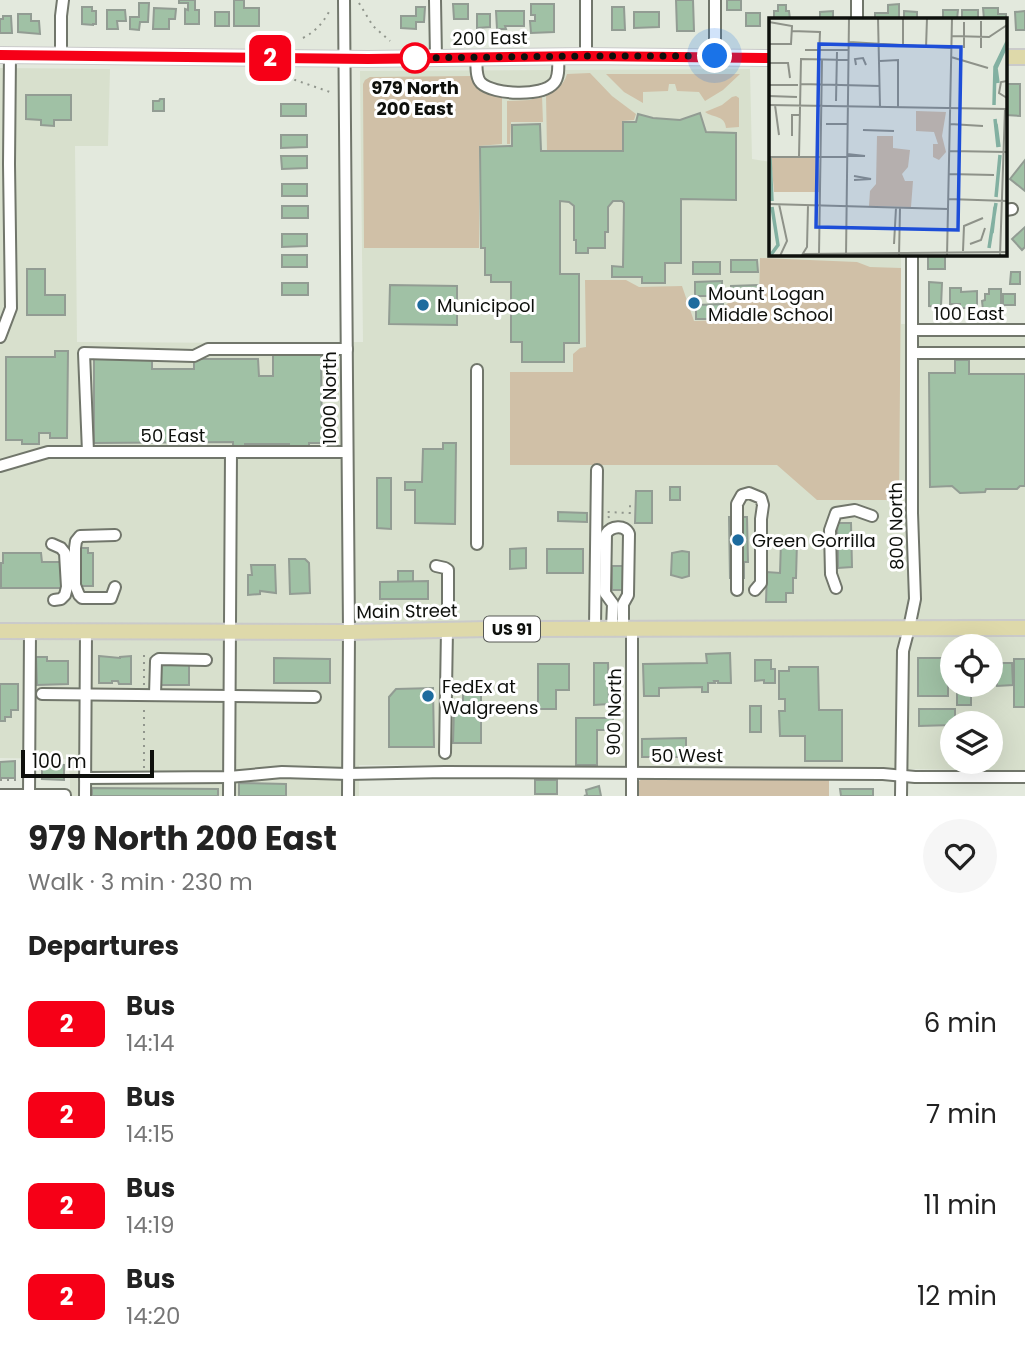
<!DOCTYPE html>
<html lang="en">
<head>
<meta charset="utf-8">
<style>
	body { margin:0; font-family:Poppins,sans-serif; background:#f6f6f6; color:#222; height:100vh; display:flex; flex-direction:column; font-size:26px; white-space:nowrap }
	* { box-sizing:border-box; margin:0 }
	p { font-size:23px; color:#767676 }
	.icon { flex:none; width:38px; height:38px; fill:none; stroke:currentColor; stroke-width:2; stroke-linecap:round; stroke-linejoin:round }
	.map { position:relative; height:796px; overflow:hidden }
	.drawer { display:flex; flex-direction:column; background:#fff; flex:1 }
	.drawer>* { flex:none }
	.badge { padding:0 14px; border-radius:10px; font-size:24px; line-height:46px }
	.controls { position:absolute; left:940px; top:634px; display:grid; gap:14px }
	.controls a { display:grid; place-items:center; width:63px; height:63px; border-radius:50%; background:#fff; box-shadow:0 7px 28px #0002; font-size:35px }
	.scale { position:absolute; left:21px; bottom:18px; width:133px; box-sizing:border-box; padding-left:7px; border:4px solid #0e100c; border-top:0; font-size:19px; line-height:24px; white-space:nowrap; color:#0e100c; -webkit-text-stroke:5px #fff; paint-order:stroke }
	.you { position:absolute; width:35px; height:35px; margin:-18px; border:5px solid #fff; border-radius:50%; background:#1a73e8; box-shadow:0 0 0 10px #1a73e833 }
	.map>.badge { position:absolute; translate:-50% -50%; box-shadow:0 0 0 4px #fff }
	h2 { padding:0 28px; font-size:26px; line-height:63px }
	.round { display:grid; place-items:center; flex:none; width:74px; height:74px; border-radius:37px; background:#f6f6f6 }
	.summary { display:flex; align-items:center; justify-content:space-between; height:119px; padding:0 28px }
	h1 { font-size:33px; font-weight:700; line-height:52px }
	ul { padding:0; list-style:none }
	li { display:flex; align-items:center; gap:21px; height:91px; padding:0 28px }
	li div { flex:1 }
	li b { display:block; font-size:26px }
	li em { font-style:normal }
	li .badge { min-width:77px; font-weight:700; text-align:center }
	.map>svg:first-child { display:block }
</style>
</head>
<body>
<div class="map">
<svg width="1025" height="796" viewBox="0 0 1025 796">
	<rect width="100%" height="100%" fill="#e3e9dd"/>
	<path fill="#d8e0cd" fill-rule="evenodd" d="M0 68 110 69 108 146H75L77 342 266 343 363 342 360 71 750 69 752 159 771 162V254H901V324L1025 323V771L742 766 359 765V796H70V775L67 759 0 758ZM952 646H990V684H952ZM952 723H990V761H952Z"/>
	<g fill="#d0c0a7">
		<path d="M590 73 612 96 636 114 634 120 622 121V150L547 151 546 95C557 89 564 85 567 74Z"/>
		<path d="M606 74H740L723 90 705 101 699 92 677 91 675 84H669L668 91 643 92V103L624 92Z"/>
		<path d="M471 76C476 90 489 93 502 98V144L479 146V248H364L363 84 365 80 370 77Z"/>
		<path d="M542 96 543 122H511L510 144H507V101L530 100Z"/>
		<path d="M736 96 739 98V127L726 128C725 115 713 118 705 112L722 105 732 97Z"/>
		<path d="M760 258 857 262 870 267 901 268 899 500H817L777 465H510V372H573V354L580 348 586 347 585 280H626L639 287 682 286 694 321 724 320 725 306 729 302H759Z"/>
		<path d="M645 777H829V796H637L639 781Z"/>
	</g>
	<g fill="#a0c1a5" stroke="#929c93" stroke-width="2">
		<path d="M179 0H195V10H199V24H185V9L188 10V3H179Z"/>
		<path d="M234 0H244V8H259V26H234Z"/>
		<path d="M676 0H693L694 31H677Z"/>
		<rect x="727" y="0" width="14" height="10"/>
		<path d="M139 3H149L148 22H140L139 30 130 29V17H139Z"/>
		<path d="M453 4H468V19H454Z"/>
		<path d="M531 4H554V32L531 33 530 21H535V15H531Z"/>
		<path d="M899 4V19H875V13H888V5Z"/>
		<path d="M778 5H786V11H789L790 19H774V11H778Z"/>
		<path d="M82 7H92V11H96V24H93V25L82 24Z"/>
		<path d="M416 7H425L424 22H416V29L401 28V16H416Z"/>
		<path d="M612 7H624L625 30H612Z"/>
		<path d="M154 8 176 9 175 19H169V29H153Z"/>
		<path d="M983 8H998V14H1006V27V19H984Z"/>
		<path d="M107 10H125L126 21H117L118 29H107Z"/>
		<path d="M943 10H958L957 19H943Z"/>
		<rect x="962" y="10" width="16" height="9"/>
		<path d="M496 11H524V26H505L506 29H497Z"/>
		<path d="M833 11V19H820V12Z"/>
		<path d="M904 11 917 12V19H904Z"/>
		<path d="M1025 11V30H1016L1015 12Z"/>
		<rect x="215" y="12" width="14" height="14"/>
		<path d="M634 12H659V27L634 28Z"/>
		<rect x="746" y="13" width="14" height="13"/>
		<path d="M18 14H31V21H39L40 34 18 32Z"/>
		<path d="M477 14H490V27L477 28Z"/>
		<path d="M3 16H11L12 33H0V19H3Z"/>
		<path d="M1006 84H1020V116L1006 115Z"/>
		<path d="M26 95H71V120H54V126L41 125V120L26 119Z"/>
		<path d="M160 99H164V111H153V101H159Z"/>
		<rect x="281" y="104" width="25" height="12"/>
		<path d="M700 113 706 132 736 133V200L681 199V263H665V283H642V277H612V266L623 267 624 203 622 201H613L608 207V232H605V248H588V253H576V240H574V206L569 202 560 201V274H579V343H564V362H522V342H511V282H491V275H485V248H481L480 147 512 146V125L540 124 541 151H623V122H636L638 114 653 118 680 120Z"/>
		<path d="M281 135H307V147L281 148Z"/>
		<path d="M281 156H307V168L282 169Z"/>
		<path d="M1025 160V191L1010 179Z"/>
		<rect x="282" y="184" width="25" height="12"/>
		<rect x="282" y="206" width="26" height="12"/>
		<path d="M1025 227V247L1022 250 1012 239Z"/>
		<path d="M282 234H307V246L282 247Z"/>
		<rect x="928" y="254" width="17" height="15"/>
		<rect x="282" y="255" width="25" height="12"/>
		<path d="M731 260H757L758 272H731Z"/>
		<rect x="693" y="262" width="27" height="12"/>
		<path d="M27 269H45V295H65V315H27Z"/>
		<path d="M1011 272H1020V284H1010Z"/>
		<path d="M722 281V296H695V282Z"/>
		<path d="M929 282 942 283 941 307 929 306Z"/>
		<rect x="282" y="283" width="26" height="12"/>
		<path d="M390 285 457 286V325L389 324Z"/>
		<path d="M758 285V300H731V286Z"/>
		<path d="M950 288H961V292L977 291V308H960V304H950Z"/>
		<path d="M989 289H1001V309L983 310 982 301 985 300V294H989Z"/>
		<rect x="1003" y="294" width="12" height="11"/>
		<path d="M723 304V319H696V305Z"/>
		<path d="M55 351H68L67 438H50V433H39V444H22V440H6V357H55Z"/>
		<path d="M273 355H321L322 443H309V447H289V444H245V448L233 449V442L94 443V359H152V369H194V359H258L259 376H273Z"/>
		<path d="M955 360H969V374H1025V486H1020L1017 489H986L985 492 960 493 952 486 930 487 929 373H955Z"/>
		<path d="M443 443H456L455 524 415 523V490H405V482H422L423 449H443Z"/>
		<path d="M377 478H391V529L377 528Z"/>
		<rect x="670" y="487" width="10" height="13"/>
		<path d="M636 491H652V523H635Z"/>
		<path d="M558 512 587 513V522L558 521Z"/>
		<path d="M729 517H747L748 562H744V578H730Z"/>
		<path d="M837 523H851L852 567 838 568Z"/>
		<path d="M781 541 797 542 796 578H793V593H786V602H766L767 572 780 573Z"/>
		<path d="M832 546H838V568H833Z"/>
		<path d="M77 548H88V553H93V586H77Z"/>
		<path d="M526 548V568L510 569V549Z"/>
		<rect x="547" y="549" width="36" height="24"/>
		<path d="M682 551 689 552V576L682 578 671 575 672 553Z"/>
		<path d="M3 553H41L42 562H63L62 588H1V563H3Z"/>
		<path d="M289 559H305L309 563 310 593 290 594Z"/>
		<path d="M251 565H275L276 593 260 591V594L248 595V575H252Z"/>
		<rect x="612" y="566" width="12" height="24"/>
		<rect x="398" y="571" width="15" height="21"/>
		<path d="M428 581V599H380V582Z"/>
		<path d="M730 653 731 683H718V681H714L715 683H708V692H702V687L659 688V696H644L643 664 707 663 706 654Z"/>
		<path d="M99 656 120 658V657L131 656V684H119L118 681H112V683H99Z"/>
		<path d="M36 657H47V661H68V684L37 685Z"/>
		<path d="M274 658 330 659V683H274Z"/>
		<rect x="918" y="658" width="30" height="38"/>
		<rect x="1014" y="659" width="11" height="48"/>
		<path d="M755 660H771V669H775V683H764V680L755 681Z"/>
		<path d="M189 663V685H158V664Z"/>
		<path d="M594 663H608L609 704 594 705Z"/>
		<path d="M997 663H1012L1013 685 997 686Z"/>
		<path d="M538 664H569V690H556V709H538Z"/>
		<path d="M789 667H818L819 710H842V761H805V736H780L779 711H785V699H779V671H789Z"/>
		<path d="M0 684H18V710H11V717H5V721H0Z"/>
		<rect x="957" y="684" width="14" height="21"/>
		<path d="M463 686H481V743H453L454 709H463Z"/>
		<path d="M433 688 434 747H389V697L396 689Z"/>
		<rect x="750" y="706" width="11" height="26"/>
		<path d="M919 709H955V723H952V725L919 726Z"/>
		<path d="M576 718H613V730H597V765H576Z"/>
		<path d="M686 738V757H642V739Z"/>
		<path d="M15 761V778H0V762Z"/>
		<path d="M42 764 64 765V780L42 779Z"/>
		<rect x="535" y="780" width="22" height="14"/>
		<path d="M239 783 286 784V796H239Z"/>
		<path d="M599 786 601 796H584L587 795 586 790Z"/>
		<path d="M92 788 218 789V796H92Z"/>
		<path d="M840 789H873V796H841Z"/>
	</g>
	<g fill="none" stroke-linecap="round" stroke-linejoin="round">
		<g stroke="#71766b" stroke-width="14">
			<g id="minor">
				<path d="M344 0 349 632 348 796"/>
				<path d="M435 0 436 58"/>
				<path d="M586 0V56"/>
				<path d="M857 19V0"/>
				<path d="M61 55V16L63 0"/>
				<path d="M715 56V0"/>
				<path d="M476 57C477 64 475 77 481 83 494 95 542 97 554 83 560 76 558 64 558 56"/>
				<path d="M1006 210 1012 209"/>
				<path d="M912 330H1025"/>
				<path d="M0 337 11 308 9 164 10 55"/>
				<path d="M912 353H1025"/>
				<path d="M477 370V544"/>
				<path d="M88 452 84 353 194 356 208 349H347"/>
				<path d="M0 466 48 452H347"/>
				<path d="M52 544 61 548 65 553 67 587 65 595 61 599 54 600"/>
				<path d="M436 566 445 568 448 570V604"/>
				<path d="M115 587 111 598H82L79 595 75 585V548L76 541 80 536 115 535"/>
				<path d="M836 588 831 574 830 530 836 513 855 510 872 516"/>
				<path d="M737 590V504L742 495 749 493 761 498 763 505 761 519V583L755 590"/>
				<path d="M595 628 597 470"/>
				<path d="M612 628 613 604 605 593 606 534C611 526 625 524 629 534L628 595 623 604V628"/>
				<path d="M42 694 315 697"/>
				<path d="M155 695 156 661 159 659 206 660"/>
				<path d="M445 753 447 629"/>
				<path d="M85 778 229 777 282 772 348 774 445 772 883 774 915 777H1025"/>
				<path d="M0 795H65"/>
				<path d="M29 796 30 631"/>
				<path d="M85 796 86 631"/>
				<path d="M229 796 231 452"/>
				<path d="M632 796V628"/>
				<path d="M901 796 903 651 909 628 915 599 912 513V254"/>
			</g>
		</g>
		<g stroke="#cacaca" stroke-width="18">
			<g id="major">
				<path d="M0 55 368 59 586 56 771 58"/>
				<path d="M1006 57H1025"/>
				<path d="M0 631 349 632 488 629 1025 628"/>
			</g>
		</g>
		<g stroke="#91968d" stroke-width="2" stroke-dasharray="2 5" stroke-linecap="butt">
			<path d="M359 3 373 26 390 41"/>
			<path d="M303 38C316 31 323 23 330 10"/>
			<path d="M289 75 295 80 330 92"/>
			<path d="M609 518 607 512 630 513V505"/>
			<path d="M144 685V654"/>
			<path d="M144 768V707"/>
			<path d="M0 780H19"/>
		</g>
		<use href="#minor" stroke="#fff" stroke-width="10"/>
		<use href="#major" stroke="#ded9aa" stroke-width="14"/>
	</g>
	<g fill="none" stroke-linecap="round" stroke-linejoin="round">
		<g stroke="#fff" stroke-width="16">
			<path id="line" d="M0 55 368 59 586 56 771 58"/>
		</g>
		<use href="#line" stroke="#f60017" stroke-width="10"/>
		<path stroke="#0e100c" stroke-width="7" stroke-dasharray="0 12.6" d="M415 58H413L586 56H715"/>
	</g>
	<circle fill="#fff" stroke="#f60017" stroke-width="3.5" cx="415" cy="58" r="14"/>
	<g fill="#1d6b9e" stroke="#fff" stroke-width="2.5">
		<circle cx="694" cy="303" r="7"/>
		<circle cx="423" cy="305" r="7"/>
		<circle cx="738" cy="540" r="7"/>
		<circle cx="428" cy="696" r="7"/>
	</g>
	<g text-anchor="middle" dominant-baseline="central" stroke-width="6" stroke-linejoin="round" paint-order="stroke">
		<rect fill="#fff" stroke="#565855" stroke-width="2" x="484" y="616.5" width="56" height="25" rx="5"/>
		<g font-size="16" font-weight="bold" fill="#0e100c">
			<text x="512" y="629">US 91</text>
		</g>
		<g font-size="18" fill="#0e100c" stroke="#fff">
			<text transform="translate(490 38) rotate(-1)">200 East</text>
			<text x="969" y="313">100 East</text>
			<text transform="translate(329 398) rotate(-90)">1000 North</text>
			<text x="173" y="435">50 East</text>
			<text transform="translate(896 526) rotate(-91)">800 North</text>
			<text transform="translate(407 611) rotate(-1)">Main Street</text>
			<text transform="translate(614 712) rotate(-89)">900 North</text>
			<text x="687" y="755">50 West</text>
		</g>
		<g font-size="18" font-weight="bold" fill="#0e100c" stroke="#fff">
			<text x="415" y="87">979 North<tspan x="415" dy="21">200 East</tspan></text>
		</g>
		<g font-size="18" fill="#0e100c" stroke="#fff" text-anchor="start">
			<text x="708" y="293">Mount Logan<tspan x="708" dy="21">Middle School</tspan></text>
			<text x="437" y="305">Municipool</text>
			<text x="752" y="540">Green Gorrilla</text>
			<text x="442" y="686">FedEx at<tspan x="442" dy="21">Walgreens</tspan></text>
		</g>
	</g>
	<g transform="translate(769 18)">
		<rect width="238" height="238" fill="#e3e9dd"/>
		<path d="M147 93 177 94 173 118 177 134 170 142 164 139V126H169L165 114 147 113ZM108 118H124V130L141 132 139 149 133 156 136 163H144L142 189 100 188 101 173 107 166ZM2 139 49 140 51 174H5Z" fill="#d0c0a7"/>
		<path fill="none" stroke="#82b0a1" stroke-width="3.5" d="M229 65 227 50 238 26M225 87 226 49 238 24M226 101 229 129M227 106 230 129M1 140 3 183M227 179 231 137M223 215 226 189M220 230 227 185M1 238 9 227 3 189"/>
		<path fill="none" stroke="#8e9289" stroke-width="2" d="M109 0 111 89M0 4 23 8 22 26H0M23 13 51 14 50 38M183 18 220 19 238 7M80 24 183 30M134 28V0M157 30 158 0M195 30V4M212 30V3M36 32H80M182 39 219 50M111 43 129 42V89M0 45H19L21 60M87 47 86 41 94 40 97 47M238 63 232 64 230 75 238 80M32 66 111 68M1 67H29M0 78 28 79M67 83 68 34M0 87 238 91M6 87 10 117M57 106H79M181 106 214 108M94 112 125 113M23 118V97H31M181 133 238 134M78 138H96L78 136M0 139H78M30 139 32 41 79 42M180 156 225 157M85 162 102 161 85 158M179 181 238 183M0 186 179 191M10 186 18 223 11 238M125 226 127 190M201 226 212 222 216 210M194 233 195 208 214 200M34 236 238 234M50 236 53 41M33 237 38 229 39 187M77 238 80 0M130 238 131 190M178 238 183 0M231 238 236 91"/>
		<path fill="#1d4ed8" fill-opacity="0.15" stroke="#1d4ed8" stroke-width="3.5" d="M50 26 192 29 189 212 47 209Z"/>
		<rect width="238" height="238" fill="none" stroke="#0e100c" stroke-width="3.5"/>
	</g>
</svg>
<div class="controls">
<a><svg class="icon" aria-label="locate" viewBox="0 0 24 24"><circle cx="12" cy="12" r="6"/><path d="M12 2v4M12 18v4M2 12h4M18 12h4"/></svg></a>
<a><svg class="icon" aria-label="layers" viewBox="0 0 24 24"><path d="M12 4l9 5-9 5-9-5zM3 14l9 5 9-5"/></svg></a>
</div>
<div class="scale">100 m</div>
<div class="you" style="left:715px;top:56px"></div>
<b class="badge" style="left:270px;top:58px;background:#f60017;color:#fff">2</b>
</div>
<section class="drawer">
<div class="summary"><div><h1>979 North 200 East</h1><p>Walk · 3 min · 230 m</p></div><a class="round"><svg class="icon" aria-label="heart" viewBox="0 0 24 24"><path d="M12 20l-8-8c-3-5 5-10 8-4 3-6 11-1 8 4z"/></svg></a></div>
<h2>Departures</h2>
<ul>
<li><span class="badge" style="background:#f60017;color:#fff">2</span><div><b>Bus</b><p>14:14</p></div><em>6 min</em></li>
<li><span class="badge" style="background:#f60017;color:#fff">2</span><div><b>Bus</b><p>14:15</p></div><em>7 min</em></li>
<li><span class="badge" style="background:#f60017;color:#fff">2</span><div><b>Bus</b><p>14:19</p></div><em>11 min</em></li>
<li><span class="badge" style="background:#f60017;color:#fff">2</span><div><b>Bus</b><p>14:20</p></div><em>12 min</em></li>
</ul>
</section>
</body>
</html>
